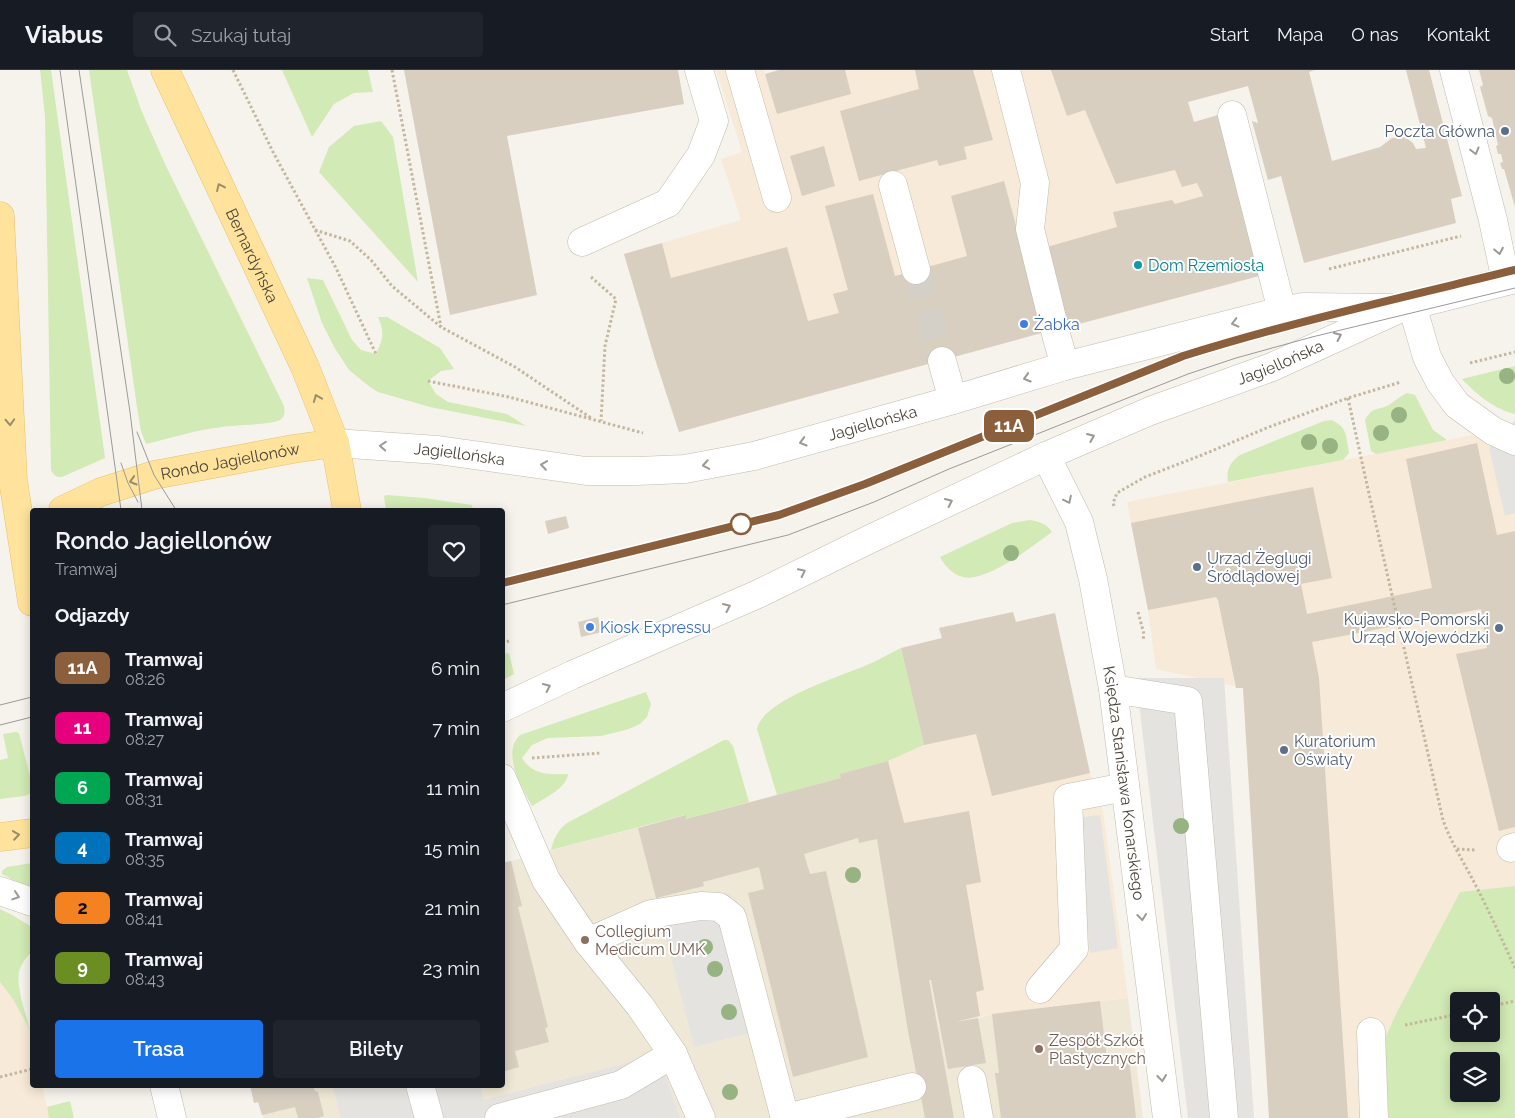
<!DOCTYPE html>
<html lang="pl">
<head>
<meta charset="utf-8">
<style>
	body { margin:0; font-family:Raleway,sans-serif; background:#20242c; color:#f1f3f6; height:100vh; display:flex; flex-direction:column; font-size:19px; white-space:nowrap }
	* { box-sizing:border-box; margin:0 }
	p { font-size:16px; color:#9ea1a6 }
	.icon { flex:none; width:28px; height:28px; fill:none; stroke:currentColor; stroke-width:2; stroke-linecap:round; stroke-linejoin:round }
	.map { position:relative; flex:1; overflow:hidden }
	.panel { position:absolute; left:30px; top:438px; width:475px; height:580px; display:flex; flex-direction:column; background:#171b24; border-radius:5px; box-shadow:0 2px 12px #0003 }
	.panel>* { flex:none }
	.badge { padding:0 10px; border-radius:8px; font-size:18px; line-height:32px }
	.fabs { position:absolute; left:1450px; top:922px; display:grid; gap:10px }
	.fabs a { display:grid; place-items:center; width:50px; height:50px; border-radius:5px; background:#171b24; box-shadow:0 2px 12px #0003; font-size:25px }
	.map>.badge { position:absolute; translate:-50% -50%; box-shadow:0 0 0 2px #fff }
	h2 { padding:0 25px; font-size:19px; line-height:45px }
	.round { display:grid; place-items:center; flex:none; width:52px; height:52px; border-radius:5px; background:#20242c }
	.summary { display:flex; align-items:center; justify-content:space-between; height:85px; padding:0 25px }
	h1 { font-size:24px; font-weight:600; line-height:38px }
	.button { display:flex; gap:10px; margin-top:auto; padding:10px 25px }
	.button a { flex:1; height:58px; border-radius:5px; background:#1a73e8; color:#fff; font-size:20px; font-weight:600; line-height:58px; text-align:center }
	.button a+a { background:#20242c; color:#f1f3f6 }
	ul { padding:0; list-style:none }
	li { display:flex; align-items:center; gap:15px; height:60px; padding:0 25px }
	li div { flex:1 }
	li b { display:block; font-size:19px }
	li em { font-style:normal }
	li .badge { min-width:55px; font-weight:700; text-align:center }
	header { display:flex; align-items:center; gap:30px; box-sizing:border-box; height:70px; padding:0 25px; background:#171b24; border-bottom:1px solid #363941 }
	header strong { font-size:24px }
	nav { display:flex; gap:28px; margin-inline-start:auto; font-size:18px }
	.search { width:350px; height:45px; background:#20242c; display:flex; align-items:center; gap:12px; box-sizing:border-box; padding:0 18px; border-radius:5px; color:#9ea1a6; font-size:19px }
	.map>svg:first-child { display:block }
</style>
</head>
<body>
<header>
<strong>Viabus</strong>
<div class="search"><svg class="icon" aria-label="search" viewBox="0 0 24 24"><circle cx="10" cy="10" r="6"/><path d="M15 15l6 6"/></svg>Szukaj tutaj</div>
<nav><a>Start</a><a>Mapa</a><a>O nas</a><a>Kontakt</a></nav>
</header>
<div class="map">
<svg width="1515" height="1048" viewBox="0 0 1515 1048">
	<rect width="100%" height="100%" fill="#f6f3ec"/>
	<g fill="#f7ead8">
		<path d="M716 0H764L765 4 779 0H1143L1183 117 1197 113 1238 212 1045 262 679 362 655 289 624 184 741 150 721 89 742 82Z"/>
		<path d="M1515 357V816L1460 822 1396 944 1383 973 1389 1048H1269L1243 618 1156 599 1148 540 1127 432Z"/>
		<path d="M1013 542 1016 552 1055 543 1090 703 1103 741 1128 928 992 944 940 958 938 956 904 753 888 691 924 675 901 578 942 569 939 558Z"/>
		<path d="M0 912 13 929 30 960 32 970V1015H42L49 1048H0Z"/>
	</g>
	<path fill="#efe8d6" d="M888 691 907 762 938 956 940 957V955L978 949 992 944 1128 928 1143 1048H263L258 1032 254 1033 250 1015H502L503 793 686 745V749L777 725 840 704Z"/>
	<g fill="#d2eab5" fill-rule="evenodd">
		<path d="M40 0H51L105 388 62 407C56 407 54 406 51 400L45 46Z"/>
		<path d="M89 0H127L142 42 165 94 284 336C285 342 285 347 280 350 270 355 234 355 222 357 196 360 171 368 146 374L141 361 137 337Z"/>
		<path d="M282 0H368L373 22 354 23 334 34 312 67Z"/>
		<path d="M381 51 393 67 418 212 319 102 329 77 354 56Z"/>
		<path d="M307 208 323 210 352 270 361 280 376 284C383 269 385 263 378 247H387L440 278 454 299 441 301 428 311 436 324 448 332 507 344 526 356 430 337 378 322 370 317 349 300 334 277 322 253Z"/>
		<path d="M1515 296V344C1495 340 1475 323 1462 309Z"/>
		<path d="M1407 323 1415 325 1433 360 1447 370 1376 384 1371 381 1365 350C1373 336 1377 341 1389 335 1395 331 1400 326 1407 323Z"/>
		<path d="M1331 350C1348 357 1346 367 1349 383L1343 390 1228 412C1226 400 1230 392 1240 385L1324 351Z"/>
		<path d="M387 425 424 428 472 435 473 440H386L384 426Z"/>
		<path d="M1030 450C1039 451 1047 454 1052 462 1034 475 986 513 963 507 952 504 945 496 940 487L1012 453Z"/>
		<path d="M901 578 924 675 888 691 841 704V708L777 725 757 659C762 630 842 606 867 595 879 590 890 583 901 578Z"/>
		<path d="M509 583 514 604 503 610V584Z"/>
		<path d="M646 622 651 634 647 647 640 654 629 659 601 666 548 668 532 675 522 688C532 705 550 705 568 704 567 718 543 729 532 736 522 718 501 683 520 665Z"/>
		<path d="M16 662 19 663 32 714 31 723 25 726 0 729V690L8 688 3 664Z"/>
		<path d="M724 670H728L733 676 749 732 686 749 685 745 551 780C554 768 558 760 567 753Z"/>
		<path d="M32 793V820L2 804V801L7 797Z"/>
		<path d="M1515 816V1048H1389L1383 973 1396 944 1460 822ZM1459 931H1491V964H1459ZM1459 991H1491V1024H1459Z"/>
		<path d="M0 839 12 845 32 857V882H31C26 888 21 894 19 902 16 918 26 944 30 960L13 929 0 912Z"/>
		<path d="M70 1031 74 1048H49L47 1037Z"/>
	</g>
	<g fill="#e5e3e0">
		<path d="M1515 350V443L1505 446 1489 378Z"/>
		<path d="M1136 608H1224L1254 1048H1188Z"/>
		<path d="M1100 745 1118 878 1090 883 1075 748Z"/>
		<path d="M730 823 761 960 694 977 656 828Z"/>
		<path d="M658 985 680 1048H341L332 1015H480L484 1030Z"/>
	</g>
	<g fill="#d8cfc1">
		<path d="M404 0H678L684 34 507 66 537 225 450 245Z"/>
		<path d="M779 0H845L851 24 777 44 765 4Z"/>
		<path d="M915 0H973L993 70 964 77 967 89 939 96 937 90 859 111 840 41 919 19Z"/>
		<path d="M1051 0H1315L1309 2 1332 91 1380 77 1392 68 1405 67 1413 73 1416 79 1426 78 1406 0H1429L1462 126 1451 129 1456 153 1304 193 1281 106 1268 110 1252 51 1258 53 1248 16 1188 32 1194 52 1218 45 1259 206 1064 258 1040 179 1117 157 1113 142 1172 130 1175 134 1203 126 1197 113 1182 117 1175 100 1116 114 1085 40 1067 46Z"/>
		<path d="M1479 0H1515V137L1504 99H1502L1500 93 1503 92 1501 84H1498L1496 76 1498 75 1492 48 1488 46 1480 17 1483 15Z"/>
		<path d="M824 76 835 116 802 126 790 86Z"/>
		<path d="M1004 111 1045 262 679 362 655 289 624 184 662 173 671 208 787 177 808 251 839 243 833 224 848 220 825 136 873 124 895 206 967 186 951 126Z"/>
		<path d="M1477 373 1497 465 1515 461V757L1499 761 1456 584 1487 578 1481 539 1312 572 1319 608 1348 1048H1269L1243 618H1236L1218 530 1216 527 1148 540 1131 453 1313 417 1332 508 1301 514 1307 544 1432 518 1406 389Z"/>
		<path d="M566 446 569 458 548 464 545 451Z"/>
		<path d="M1013 542 1016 552 1055 543 1090 703 992 726 976 664 924 675 901 578 942 568 939 558Z"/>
		<path d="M598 547 602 562 581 567 578 552Z"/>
		<path d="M888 691 904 753 969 741 981 812 966 815 984 920 976 922 980 946 955 952 978 948 986 993 948 999 931 910H929L954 1048H925L908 961 877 769 859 773 858 768 804 784 810 804 826 801 868 987 793 1007 748 823 764 819 759 797 703 812 704 816 656 828 638 758 686 745V749L777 725 841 708 840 704Z"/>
		<path d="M511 791 522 836 518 837 548 957 545 958 549 972 515 981 519 997 502 1002V793Z"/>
		<path d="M1100 931 1107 990 1129 988 1136 1048H1001L995 1003H999L992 944Z"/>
		<path d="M250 1015H313L315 1021 318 1022 324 1046 317 1048H298L295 1037 262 1045 258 1032 254 1033Z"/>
	</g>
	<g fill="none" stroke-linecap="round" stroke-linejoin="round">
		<path stroke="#d4d0c8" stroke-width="28" stroke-dasharray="28 14" stroke-linecap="butt" d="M916 200 942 291"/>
		<g stroke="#c2bbae" stroke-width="29">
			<g id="minor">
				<path d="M740 0 777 128"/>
				<path d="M1006 0 1035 113 1030 159 1057 268 1065 296"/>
				<path d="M1454 0 1493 150 1506 211"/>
				<path d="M1232 45 1282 241"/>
				<path d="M893 115 916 200"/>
				<path d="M582 172 668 133 701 85 714 51 699 0"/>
				<path d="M1412 235 1427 287 1440 312 1457 335 1493 361 1515 371"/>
				<path d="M942 291 953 330"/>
				<path id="s1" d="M335 373 438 380 586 401H637L685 399 754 386 953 330 1065 296 1282 241 1303 237 1391 238"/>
				<path id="s2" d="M1046 386 1079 452 1093 509 1113 619 1167 1048"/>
				<path d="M1113 619 1188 631 1224 1048"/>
				<path id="s3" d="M502 638 572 605 758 524 868 470 1046 386 1150 341 1272 297 1401 238 1515 209"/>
				<path d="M502 708 546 810 588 872 640 936 673 984 701 1048"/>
				<path d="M1511 778 1515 777"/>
				<path d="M0 821 32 832"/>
				<path d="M588 872 651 844 701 836 719 837 732 847 785 1048"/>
				<path d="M1040 919 1074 879 1068 728 1125 717"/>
				<path d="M1371 962 1374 1048"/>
				<path d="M972 1010 979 1048"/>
				<path d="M164 1015 172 1048"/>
				<path d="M420 1015 429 1048"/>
				<path d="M499 1048 621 1015 673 984"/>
				<path d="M786 1048 912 1017"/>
			</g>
		</g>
		<g stroke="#e6c16a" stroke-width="29">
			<g id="major">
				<path id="s4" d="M165 0 305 297 335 373 347 440"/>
				<path d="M0 146 13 410 32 532"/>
				<path id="s5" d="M63 440 101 422 154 405 293 379 335 373"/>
				<path d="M0 767 32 763"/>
			</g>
		</g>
		<g stroke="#c4b79f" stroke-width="3" stroke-dasharray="2.5 2.5" stroke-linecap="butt">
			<path d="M233 0 273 82 336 198 376 284"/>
			<path d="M392 0 441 257"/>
			<path d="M315 160 350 171 371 190 392 216 441 257 515 297 591 348"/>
			<path d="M1329 199 1461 166"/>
			<path d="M591 207 616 229 605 276 601 351"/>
			<path d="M1470 293 1515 282"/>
			<path d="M428 311 509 327 643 363"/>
			<path d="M1348 328 1365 406 1443 750C1451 773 1465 794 1476 816 1490 843 1502 870 1515 898"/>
			<path d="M1114 436 1113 433 1117 423 1145 407 1202 385 1269 357 1348 328 1401 312"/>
			<path d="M1138 542 1144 564 1143 570"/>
			<path d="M502 573 509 571"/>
			<path d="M532 688 601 683"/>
			<path d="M1457 779 1475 780"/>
			<path d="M31 882 32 886"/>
			<path d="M1491 936 1515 931"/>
			<path d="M1405 955 1459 944"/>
			<path d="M0 1007 32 999"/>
		</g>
		<use href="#minor" stroke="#fff" stroke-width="28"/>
		<use href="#major" stroke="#ffe39c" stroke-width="28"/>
		<g stroke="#9a9a9a" stroke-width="1">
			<path d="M60 0 121 440"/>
			<path d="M79 0 130 342 142 440"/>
			<path d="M137 362 154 405 176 440"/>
			<path d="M121 393 128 413 138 432"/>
			<path d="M502 513 779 445 865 414 1183 286C1292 252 1404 227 1515 200"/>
			<path d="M502 535 788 465 874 432 949 399 1188 304 1236 288 1312 267 1515 218"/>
			<path d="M0 635 32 627"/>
			<path d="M0 655 32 647"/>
		</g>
	</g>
	<g fill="#97b381">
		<circle cx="1507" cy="306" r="8"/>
		<circle cx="1399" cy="345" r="8"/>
		<circle cx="1381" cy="363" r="8"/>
		<circle cx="1309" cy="372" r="8"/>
		<circle cx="1330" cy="376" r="8"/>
		<circle cx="1011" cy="483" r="8"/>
		<circle cx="1181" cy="756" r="8"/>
		<circle cx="853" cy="805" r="8"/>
		<circle cx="705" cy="877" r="8"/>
		<circle cx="715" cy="899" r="8"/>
		<circle cx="729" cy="942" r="8"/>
		<circle cx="730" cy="1022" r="8"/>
	</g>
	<defs><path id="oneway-chevron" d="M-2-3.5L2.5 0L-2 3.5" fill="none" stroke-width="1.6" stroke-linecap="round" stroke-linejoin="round" transform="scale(1.25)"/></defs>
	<g stroke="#9c9892">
		<use href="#oneway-chevron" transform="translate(1475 81) rotate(75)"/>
		<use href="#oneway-chevron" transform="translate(1499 181) rotate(79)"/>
		<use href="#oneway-chevron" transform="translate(1235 253) rotate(166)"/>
		<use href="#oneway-chevron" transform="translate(1338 266) rotate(-25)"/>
		<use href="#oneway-chevron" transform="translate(1027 308) rotate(163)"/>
		<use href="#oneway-chevron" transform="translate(1091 367) rotate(-23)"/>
		<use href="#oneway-chevron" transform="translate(803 372) rotate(164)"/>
		<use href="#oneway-chevron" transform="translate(383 376) rotate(-176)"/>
		<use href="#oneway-chevron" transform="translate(544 395) rotate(-172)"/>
		<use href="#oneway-chevron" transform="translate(706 395) rotate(170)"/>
		<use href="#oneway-chevron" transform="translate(1068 430) rotate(64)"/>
		<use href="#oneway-chevron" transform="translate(949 432) rotate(-25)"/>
		<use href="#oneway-chevron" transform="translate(802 502) rotate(-26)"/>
		<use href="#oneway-chevron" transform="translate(727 537) rotate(-24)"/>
		<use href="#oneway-chevron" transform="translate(547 617) rotate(-25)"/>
		<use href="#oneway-chevron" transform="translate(16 826) rotate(18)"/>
		<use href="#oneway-chevron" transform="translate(1142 847) rotate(83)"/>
		<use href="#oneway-chevron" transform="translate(1162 1008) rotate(83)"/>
	</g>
	<g stroke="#9c8c66">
		<use href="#oneway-chevron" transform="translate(220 117) rotate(-115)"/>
		<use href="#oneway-chevron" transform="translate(317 328) rotate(-112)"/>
		<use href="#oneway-chevron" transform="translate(10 352) rotate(87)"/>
		<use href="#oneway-chevron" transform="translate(133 411) rotate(163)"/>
		<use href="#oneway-chevron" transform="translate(16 765) rotate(-8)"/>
	</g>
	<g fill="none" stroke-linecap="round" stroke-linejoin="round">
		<g stroke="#fff" stroke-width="11">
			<path id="line" d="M502 513 779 445 865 414 1183 286C1292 252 1404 227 1515 200"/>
		</g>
		<use href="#line" stroke="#8b5e3c" stroke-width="8"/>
	</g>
	<g fill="#5c6f8a" stroke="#fff" stroke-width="2">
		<circle cx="1505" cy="61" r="5"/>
		<circle cx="1197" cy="497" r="5"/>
		<circle cx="1499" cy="558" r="5"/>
		<circle cx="1284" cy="680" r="5"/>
	</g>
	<circle fill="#0f9aa8" stroke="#fff" stroke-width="2" cx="1138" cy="195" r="5"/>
	<g fill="#3f7fe0" stroke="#fff" stroke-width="2">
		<circle cx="1024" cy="254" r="5"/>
		<circle cx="590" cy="557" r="5"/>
	</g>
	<circle fill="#fff" stroke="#8b5e3c" stroke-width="2.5" cx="741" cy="454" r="10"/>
	<g fill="#8d6e63" stroke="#fff" stroke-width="2">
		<circle cx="585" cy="870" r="5"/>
		<circle cx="1039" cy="979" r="5"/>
	</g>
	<g text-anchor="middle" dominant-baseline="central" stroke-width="4" stroke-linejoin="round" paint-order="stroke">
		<g font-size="16" fill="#4e5e75" stroke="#fff" text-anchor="end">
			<text x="1495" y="61">Poczta Główna</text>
			<text x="1207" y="488" text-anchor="start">Urząd Żeglugi<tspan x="1207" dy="18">Śródlądowej</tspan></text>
			<text x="1489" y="549">Kujawsko-Pomorski<tspan x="1489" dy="18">Urząd Wojewódzki</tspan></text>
			<text x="1294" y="671" text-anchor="start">Kuratorium<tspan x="1294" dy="18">Oświaty</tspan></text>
		</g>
		<g font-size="16" fill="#4b4439" stroke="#fff">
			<text stroke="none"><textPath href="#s4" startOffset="205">Bernardyńska</textPath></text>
			<text stroke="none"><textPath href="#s3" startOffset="852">Jagiellońska</textPath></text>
			<text stroke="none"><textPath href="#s1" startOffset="545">Jagiellońska</textPath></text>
			<text stroke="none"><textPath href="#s1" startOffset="125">Jagiellońska</textPath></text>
			<text stroke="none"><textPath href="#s5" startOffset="175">Rondo Jagiellonów</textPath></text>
			<text stroke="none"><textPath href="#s2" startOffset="339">Księdza Stanisława Konarskiego</textPath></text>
		</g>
		<g font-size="16" fill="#0d838f" stroke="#fff" text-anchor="start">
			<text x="1148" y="195">Dom Rzemiosła</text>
		</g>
		<g font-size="16" fill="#366cbe" stroke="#fff" text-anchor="start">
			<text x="1034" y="254">Żabka</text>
			<text x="600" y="557">Kiosk Expressu</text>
		</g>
		<g font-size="16" fill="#785e54" stroke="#fff" text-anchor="start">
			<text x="595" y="861">Collegium<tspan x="595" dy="18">Medicum UMK</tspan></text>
			<text x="1049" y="970">Zespół Szkół<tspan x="1049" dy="18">Plastycznych</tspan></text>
		</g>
	</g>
</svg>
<div class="fabs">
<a><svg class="icon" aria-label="locate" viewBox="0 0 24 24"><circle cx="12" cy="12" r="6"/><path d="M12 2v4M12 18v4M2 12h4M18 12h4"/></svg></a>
<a><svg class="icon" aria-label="layers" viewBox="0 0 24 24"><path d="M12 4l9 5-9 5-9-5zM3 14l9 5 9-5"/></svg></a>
</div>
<b class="badge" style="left:1009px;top:356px;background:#8b5e3c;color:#fff">11A</b>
<section class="panel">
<div class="summary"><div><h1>Rondo Jagiellonów</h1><p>Tramwaj</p></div><a class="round"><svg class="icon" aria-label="heart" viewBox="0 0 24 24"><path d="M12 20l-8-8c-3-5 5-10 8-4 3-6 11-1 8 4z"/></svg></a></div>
<h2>Odjazdy</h2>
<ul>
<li><span class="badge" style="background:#8b5e3c;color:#fff">11A</span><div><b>Tramwaj</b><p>08:26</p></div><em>6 min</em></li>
<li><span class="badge" style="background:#e6007e;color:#fff">11</span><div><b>Tramwaj</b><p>08:27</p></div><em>7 min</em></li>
<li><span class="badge" style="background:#00a651;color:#fff">6</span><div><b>Tramwaj</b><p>08:31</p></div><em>11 min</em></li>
<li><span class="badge" style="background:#0072bc;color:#fff">4</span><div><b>Tramwaj</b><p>08:35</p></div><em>15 min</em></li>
<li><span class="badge" style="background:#f58220;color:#111">2</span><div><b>Tramwaj</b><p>08:41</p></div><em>21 min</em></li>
<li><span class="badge" style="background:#6b8e23;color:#fff">9</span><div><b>Tramwaj</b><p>08:43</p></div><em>23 min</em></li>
</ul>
<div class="button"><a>Trasa</a><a>Bilety</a></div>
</section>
</div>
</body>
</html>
